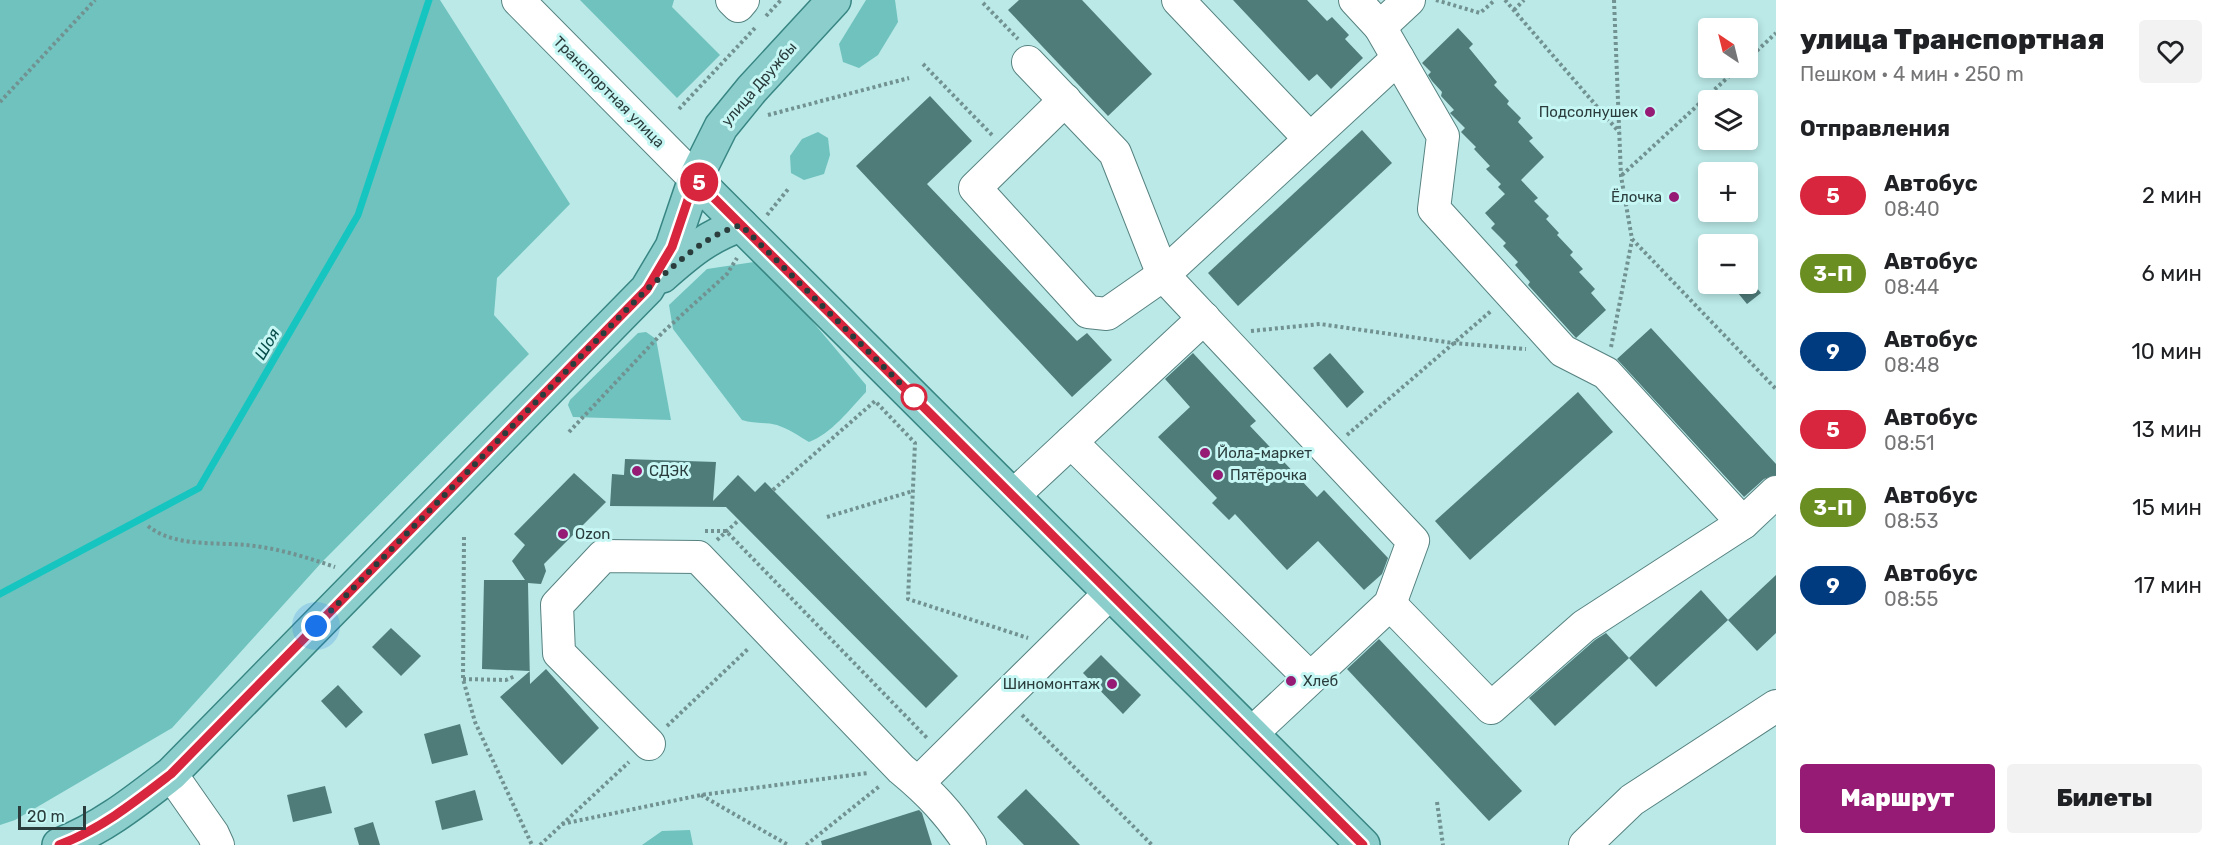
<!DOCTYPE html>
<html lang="ru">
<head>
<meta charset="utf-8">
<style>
	body { margin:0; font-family:Rubik,sans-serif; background:#f2f2f2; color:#202124; height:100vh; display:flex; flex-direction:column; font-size:22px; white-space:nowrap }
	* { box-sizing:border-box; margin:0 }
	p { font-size:20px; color:#757577 }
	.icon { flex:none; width:33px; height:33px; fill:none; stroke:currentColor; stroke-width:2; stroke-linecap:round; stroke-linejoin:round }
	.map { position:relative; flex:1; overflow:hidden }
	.drawer { display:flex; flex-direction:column; background:#fff; width:450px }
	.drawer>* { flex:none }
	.badge { padding:0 12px; border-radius:20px; font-size:21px; line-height:39px }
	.needle { width:39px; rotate:325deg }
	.tools { position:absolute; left:1698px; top:18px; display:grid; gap:12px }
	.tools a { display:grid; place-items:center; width:60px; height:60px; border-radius:6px; background:#fff; box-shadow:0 3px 9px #0003; font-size:30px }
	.scale { position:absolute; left:18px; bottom:15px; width:68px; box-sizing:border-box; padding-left:6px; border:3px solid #2a3d3c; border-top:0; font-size:16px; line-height:21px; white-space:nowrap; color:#2a3d3c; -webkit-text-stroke:4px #c7f7f4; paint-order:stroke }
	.you { position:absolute; width:30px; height:30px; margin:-15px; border:4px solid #fff; border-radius:50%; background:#1a73e8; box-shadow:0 0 0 9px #1a73e833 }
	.map>.badge { position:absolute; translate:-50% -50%; box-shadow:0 0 0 3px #fff }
	h2 { padding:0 24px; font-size:22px; line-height:54px }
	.round { display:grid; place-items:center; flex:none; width:63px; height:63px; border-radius:6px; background:#f2f2f2 }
	.head { display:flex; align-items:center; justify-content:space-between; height:102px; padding:0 24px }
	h1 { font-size:28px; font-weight:800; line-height:45px }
	.button { display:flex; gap:12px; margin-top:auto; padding:12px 24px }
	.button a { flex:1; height:69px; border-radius:6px; background:#961b75; color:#fff; font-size:24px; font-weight:800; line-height:69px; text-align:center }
	.button a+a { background:#f2f2f2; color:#202124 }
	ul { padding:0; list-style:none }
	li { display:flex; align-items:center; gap:18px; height:78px; padding:0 24px }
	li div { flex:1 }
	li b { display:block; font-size:22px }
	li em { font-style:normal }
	li .badge { min-width:66px; font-weight:700; text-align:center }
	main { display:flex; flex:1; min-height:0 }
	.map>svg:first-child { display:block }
</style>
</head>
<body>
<main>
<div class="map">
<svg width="1776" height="845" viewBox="0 0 1776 845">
	<rect width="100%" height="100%" fill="#bae9e7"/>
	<g fill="#6fc2be">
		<path d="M0 0H440L570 204 497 278 494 315 529 354 322 562 172 728 15 820 0 825Z"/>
		<path d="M580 0H674L672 7 720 55 677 98Z"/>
		<path d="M866 0H895L898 22 878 55 859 68 843 62 839 44Z"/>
		<path d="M818 132 828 138 830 155 824 174 804 180 791 173 790 156 802 139Z"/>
		<path d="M754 262 802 309 866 385V392C850 409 831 434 809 442 799 436 789 429 777 425 766 422 754 424 742 420L673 329 669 305 707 269Z"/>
		<path d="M646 332 656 339 671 420 573 417 568 405 570 400 638 333Z"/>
		<path d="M690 830 693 845H642L662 831Z"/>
	</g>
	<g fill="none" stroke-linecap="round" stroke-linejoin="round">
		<path stroke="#17c5c0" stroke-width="7" d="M0 594 199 488 358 215 429 0"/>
	</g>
	<g fill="#4f7b79">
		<path d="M1019 0H1082L1152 74 1108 116 1008 10Z"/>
		<path d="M1233 0H1307L1327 21 1332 17 1349 35 1345 39 1363 58 1331 89 1317 74 1309 81Z"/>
		<path d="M1458 28 1473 44 1469 48 1497 82 1494 85 1509 101 1507 104 1521 118 1518 122 1533 138 1529 141 1544 157 1521 180 1538 198 1534 201 1549 216 1546 219 1559 233 1557 235 1573 252 1570 255 1583 269 1579 272 1595 289 1591 293 1606 310 1576 338 1528 285 1530 282 1515 265 1518 262 1503 246 1506 243 1491 228 1495 224 1485 213 1505 194 1498 187 1501 184 1486 169 1490 166 1474 149 1476 147 1461 132 1465 128 1450 113 1454 110 1441 96 1442 92 1432 81 1428 75 1431 72 1422 63Z"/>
		<path d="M930 96 972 141 927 184 1077 341 1087 333 1112 360 1072 397 856 166Z"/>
		<path d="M1362 130 1392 163 1238 306 1208 273Z"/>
		<path d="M1748 277 1761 293 1747 304 1733 287 1737 284H1748Z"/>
		<path d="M1651 328 1776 464V475L1764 479 1744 497 1617 359Z"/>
		<path d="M1193 353 1256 421 1250 426 1317 497 1324 490 1388 558 1382 574 1364 590 1318 541 1287 570 1235 514 1229 520 1212 503 1217 498 1158 437 1190 407 1165 379Z"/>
		<path d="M1330 353 1364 392 1347 408 1313 368Z"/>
		<path d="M1578 392 1613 432 1470 560 1435 521Z"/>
		<path d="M625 459 716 462 713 501 738 475 755 492 765 482 958 676 926 708 726 507 610 506 612 474 624 475Z"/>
		<path d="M574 473 606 502 544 564 546 571 541 584 528 583 530 684 546 669 599 728 562 765 500 697 530 671 482 669 484 580H525L512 561 525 545 514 534Z"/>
		<path d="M1776 575V633L1757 651 1728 620Z"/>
		<path d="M1701 590 1728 620 1656 687 1629 658Z"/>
		<path d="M391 628 421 656 401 676 372 647Z"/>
		<path d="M1606 633 1629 658 1555 726 1529 698 1595 640Z"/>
		<path d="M1379 639 1522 791 1489 821 1347 669Z"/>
		<path d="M1101 655 1141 695 1123 714 1083 673Z"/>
		<path d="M338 685 363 712 346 728 321 701Z"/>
		<path d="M460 724 468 755 432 764 424 734Z"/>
		<path d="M325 786 332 813 293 822 287 795Z"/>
		<path d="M1026 789 1060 824 1080 845H1024L997 817Z"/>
		<path d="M475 790 483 820 442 830 435 801Z"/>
		<path d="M919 810 922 813 932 845H822L821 841Z"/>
		<path d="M373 822 380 845H359L354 828Z"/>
	</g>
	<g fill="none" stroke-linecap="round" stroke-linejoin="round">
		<g stroke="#568280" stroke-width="34">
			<g id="minor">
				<path d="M518 0 695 179"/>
				<path d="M732 0 738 6 743 0"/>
				<path d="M1178 0 1310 139"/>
				<path d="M1355 0 1380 27 1409 0"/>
				<path d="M1380 27 1443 136 1434 209 1563 351 1606 373 1743 523"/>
				<path d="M1028 62 1115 153 1163 275 1413 541 1390 604 1251 734"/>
				<path d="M1065 100 975 188 1088 312 1107 314 1163 275 1398 58"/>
				<path d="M1071 442 1310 678"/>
				<path d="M1013 496 1204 318"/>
				<path d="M1390 604 1491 708 1584 626 1743 523 1776 492"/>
				<path d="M649 744 559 653 557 605 603 556 698 557 901 769C930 793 949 813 970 845"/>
				<path d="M171 774 213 834 218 845"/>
				<path d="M918 783 1110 593"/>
				<path d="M1585 845 1632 800 1776 706"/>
			</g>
		</g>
		<g stroke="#388684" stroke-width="36">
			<g id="major">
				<path d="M695 179 1363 845"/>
				<path d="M662 276C687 254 709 235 741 225"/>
				<path d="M59 845C101 829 136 801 171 774L647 289 672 247 695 179 721 127 752 89 834 0"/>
			</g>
		</g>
		<g stroke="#719291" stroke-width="4" stroke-dasharray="3 3" stroke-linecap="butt">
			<path d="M1436 0 1480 13 1495 0"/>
			<path d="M1505 0 1619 132"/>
			<path d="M1614 0 1621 176 1632 239 1776 389"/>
			<path d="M983 3 1018 39"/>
			<path d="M1514 10 1524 0"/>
			<path d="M766 16 781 0"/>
			<path d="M1748 59 1776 33"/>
			<path d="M923 64 992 135"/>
			<path d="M0 102 95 0"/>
			<path d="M679 109 755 28"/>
			<path d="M768 115 909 78"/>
			<path d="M1622 175 1738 68"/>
			<path d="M767 215 789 188"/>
			<path d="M1251 331 1320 324 1453 343 1526 349"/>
			<path d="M1611 347 1632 240"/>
			<path d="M569 432 663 332 727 274 737 258"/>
			<path d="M1347 435 1491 311"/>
			<path d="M773 490 875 401 915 443 908 599 1028 638"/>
			<path d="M827 517 913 491"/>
			<path d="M148 526C174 547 214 542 246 545 277 548 306 557 335 567"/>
			<path d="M705 531H726L928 739"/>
			<path d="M464 537 463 679 475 722 532 845"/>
			<path d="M717 540 739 520"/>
			<path d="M463 679 506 680 515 676"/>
			<path d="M1022 715 1152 845"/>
			<path d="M667 726 749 648"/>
			<path d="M701 795 788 845"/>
			<path d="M1437 802 1443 845"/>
			<path d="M562 824 701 795 868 773"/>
			<path d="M540 845 629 762"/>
			<path d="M806 845 881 785"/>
		</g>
		<use href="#minor" stroke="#fff" stroke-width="32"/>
		<use href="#major" stroke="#8ccecc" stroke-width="33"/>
	</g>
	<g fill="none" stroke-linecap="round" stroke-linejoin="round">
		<g stroke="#fff" stroke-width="14">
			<path id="line" d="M59 845C101 829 136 801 171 774L647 289 672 247 695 179 1363 845"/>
		</g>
		<use href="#line" stroke="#d7263d" stroke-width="9"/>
		<path stroke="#2a3d3c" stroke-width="6" stroke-dasharray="0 10.8" d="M316 626 647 289C677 264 703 236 741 225L914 397"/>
	</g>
	<g fill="#961b75" stroke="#c7f7f4" stroke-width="2">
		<circle cx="1650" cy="112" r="6"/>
		<circle cx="1674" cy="197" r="6"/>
		<circle cx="1205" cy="453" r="6"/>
		<circle cx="637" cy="471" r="6"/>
		<circle cx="1218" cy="475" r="6"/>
		<circle cx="563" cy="534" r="6"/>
		<circle cx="1291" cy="681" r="6"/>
		<circle cx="1112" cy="684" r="6"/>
	</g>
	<circle fill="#fff" stroke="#d7263d" stroke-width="3" cx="914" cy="397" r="12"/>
	<g text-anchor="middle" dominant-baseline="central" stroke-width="6" stroke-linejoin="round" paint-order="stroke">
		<g font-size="15" fill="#2a3d3c" stroke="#c7f7f4">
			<text transform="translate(759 84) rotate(-49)">улица Дружбы</text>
			<text transform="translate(609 92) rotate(45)">Транспортная улица</text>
		</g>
		<g font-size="15" fill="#2a3d3c" stroke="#c7f7f4" text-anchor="start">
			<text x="1638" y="112" text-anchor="end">Подсолнушек</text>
			<text x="1662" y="197" text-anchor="end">Ёлочка</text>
			<text x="1217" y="453">Йола-маркет</text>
			<text x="649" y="471">СДЭК</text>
			<text x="1230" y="475">Пятёрочка</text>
			<text x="575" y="534">Ozon</text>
			<text x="1303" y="681">Хлеб</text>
			<text x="1100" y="684" text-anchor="end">Шиномонтаж</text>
		</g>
		<g font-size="16" font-style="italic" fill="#094d4b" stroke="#c7f7f4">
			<text transform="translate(267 344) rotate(-60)">Шоя</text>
		</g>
	</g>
</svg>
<div class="tools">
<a><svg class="needle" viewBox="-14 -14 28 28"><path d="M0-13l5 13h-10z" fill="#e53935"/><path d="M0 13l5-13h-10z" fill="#757577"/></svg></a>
<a><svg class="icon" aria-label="layers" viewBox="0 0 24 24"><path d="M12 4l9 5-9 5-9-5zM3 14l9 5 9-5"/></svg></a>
<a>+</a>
<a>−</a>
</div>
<div class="scale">20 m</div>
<div class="you" style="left:316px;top:626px"></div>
<b class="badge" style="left:699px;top:182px;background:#d7263d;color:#fff">5</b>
</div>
<section class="drawer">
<div class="head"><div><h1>улица Транспортная</h1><p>Пешком · 4 мин · 250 m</p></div><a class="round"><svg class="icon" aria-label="heart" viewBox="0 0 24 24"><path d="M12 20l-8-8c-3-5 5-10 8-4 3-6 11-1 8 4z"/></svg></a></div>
<h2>Отправления</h2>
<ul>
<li><span class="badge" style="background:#d7263d;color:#fff">5</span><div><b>Автобус</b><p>08:40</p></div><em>2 мин</em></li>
<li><span class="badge" style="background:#6b8e23;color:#fff">3-П</span><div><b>Автобус</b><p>08:44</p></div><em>6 мин</em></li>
<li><span class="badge" style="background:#003b80;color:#fff">9</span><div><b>Автобус</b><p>08:48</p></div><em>10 мин</em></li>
<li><span class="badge" style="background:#d7263d;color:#fff">5</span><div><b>Автобус</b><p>08:51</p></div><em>13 мин</em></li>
<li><span class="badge" style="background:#6b8e23;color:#fff">3-П</span><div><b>Автобус</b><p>08:53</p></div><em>15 мин</em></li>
<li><span class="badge" style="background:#003b80;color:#fff">9</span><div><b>Автобус</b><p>08:55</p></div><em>17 мин</em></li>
</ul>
<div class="button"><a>Маршрут</a><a>Билеты</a></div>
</section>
</main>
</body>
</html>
